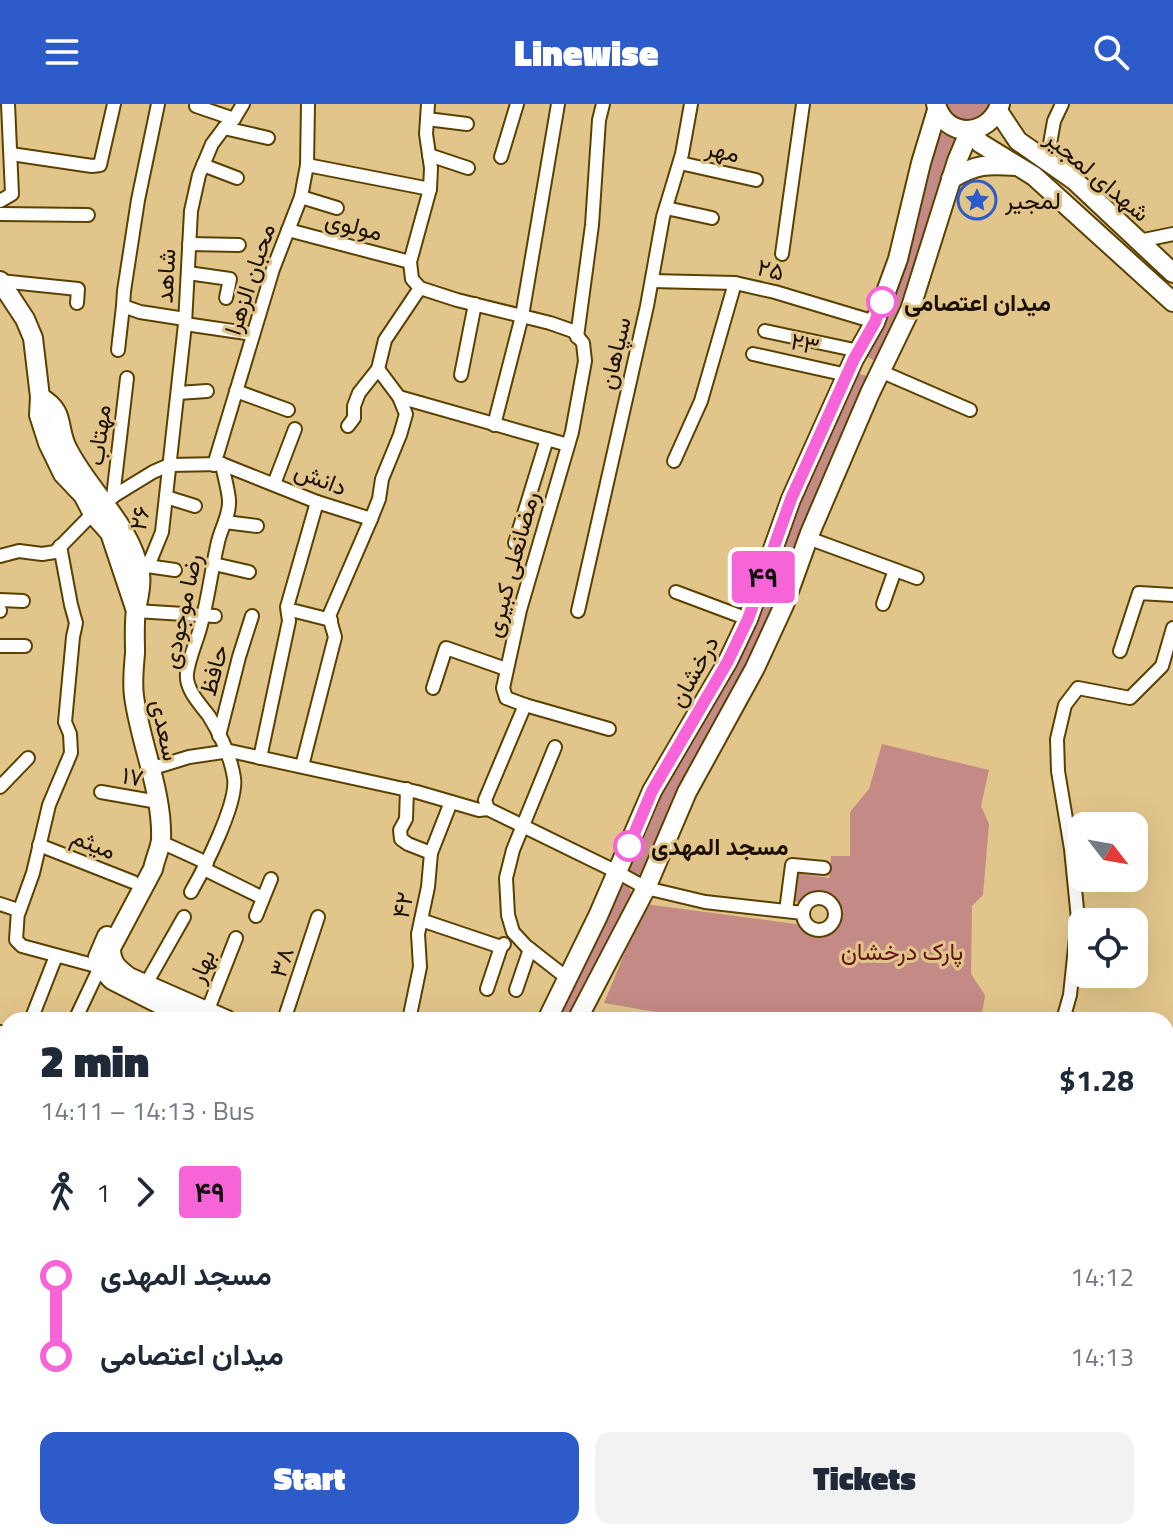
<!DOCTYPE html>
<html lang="en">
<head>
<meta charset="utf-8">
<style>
	body { margin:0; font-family:"Titillium Web",Vazirmatn,sans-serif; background:#f2f2f3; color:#1f2937; height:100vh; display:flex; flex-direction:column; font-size:30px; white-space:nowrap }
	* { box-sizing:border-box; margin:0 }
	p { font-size:26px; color:#747a83 }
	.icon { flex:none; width:44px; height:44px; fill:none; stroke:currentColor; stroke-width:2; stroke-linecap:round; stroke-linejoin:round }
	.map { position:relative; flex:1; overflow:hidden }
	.details { position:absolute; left:0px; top:908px; width:1174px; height:528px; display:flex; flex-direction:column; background:#fff; border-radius:24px 24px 0 0; box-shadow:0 8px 32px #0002 }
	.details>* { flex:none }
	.badge { padding:0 16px; border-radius:6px; font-size:28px; line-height:52px }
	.needle { width:52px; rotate:121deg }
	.fabs { position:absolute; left:1068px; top:708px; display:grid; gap:16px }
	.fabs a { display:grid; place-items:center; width:80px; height:80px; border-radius:16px; background:#fff; box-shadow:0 8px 32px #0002; font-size:40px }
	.map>.badge { position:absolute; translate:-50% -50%; box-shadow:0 0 0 4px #fff }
	.legs { display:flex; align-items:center; gap:12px; height:88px; padding:0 40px; font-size:26px }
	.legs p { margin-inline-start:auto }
	.headline { display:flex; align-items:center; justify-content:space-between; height:136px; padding:0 40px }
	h1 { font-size:44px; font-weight:800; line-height:60px }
	.cta { display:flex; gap:16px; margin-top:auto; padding:16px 40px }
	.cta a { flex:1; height:92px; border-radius:16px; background:#2d5bca; color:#fff; font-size:32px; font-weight:800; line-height:92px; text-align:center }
	.cta a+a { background:#f2f2f3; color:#1f2937 }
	ul { padding:0 40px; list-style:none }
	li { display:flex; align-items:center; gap:28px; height:80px; font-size:30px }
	li i { display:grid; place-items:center; width:12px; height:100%; margin:0 10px; background:currentColor }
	li i::after { content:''; width:20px; height:20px; margin:-10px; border:6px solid; border-radius:50%; background:#fff }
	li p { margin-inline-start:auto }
	li:first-child i { background:linear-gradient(#0000 50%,currentColor 0) }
	li:last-child i { background:linear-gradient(currentColor 50%,#0000 0) }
	header { display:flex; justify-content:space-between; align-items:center; height:104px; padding:0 40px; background:#2d5bca; color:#fff; font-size:36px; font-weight:800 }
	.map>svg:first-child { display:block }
</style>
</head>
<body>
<header><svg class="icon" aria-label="menu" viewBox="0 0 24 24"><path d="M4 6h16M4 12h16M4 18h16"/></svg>Linewise<svg class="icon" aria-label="search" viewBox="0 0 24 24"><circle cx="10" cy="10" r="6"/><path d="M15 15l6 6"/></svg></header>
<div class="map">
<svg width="1173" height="1436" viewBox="0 0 1173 1436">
	<rect width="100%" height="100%" fill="#e2c58a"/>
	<g fill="#c48b86">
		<path d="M944 0H992L984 13 968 19 952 14Z"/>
		<path d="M950 29 959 33 909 191 877 258 862 250 932 42 939 30Z"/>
		<path d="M854 268 870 273 760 541 644 771 638 774 627 767 641 727 794 407Z"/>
		<path d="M882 640 989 666 981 702 989 720 983 791 972 802 971 870 985 891 981 916H702L604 899 645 800 796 820 809 830H829L838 820 839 798 828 788 815 787 801 798 791 797 795 769 829 774 831 752H850V708L869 685Z"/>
		<path d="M619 781 628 782 632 789 630 800 571 916H553Z"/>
	</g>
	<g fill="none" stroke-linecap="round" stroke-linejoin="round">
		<g stroke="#5a4100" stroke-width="16">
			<g id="street">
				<path d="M158 0 138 96 124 187 123 202 140 208 185 215"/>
				<path d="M196 2 234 15"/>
				<path d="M427 15 467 20"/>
				<path d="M224 24 268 34"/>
				<path d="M11 50 92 62 100 61 114 0"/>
				<path d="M429 51 468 64"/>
				<path d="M501 53 517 0"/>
				<path d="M1047 57 1054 17 1062 0"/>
				<path d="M680 59 756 76"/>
				<path d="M203 61 237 74"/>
				<path d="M307 61 430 85"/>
				<path d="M301 93 337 104"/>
				<path d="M0 97 12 90 8 0"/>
				<path d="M666 104 712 114"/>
				<path d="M0 110 88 111"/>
				<path d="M288 126 410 158"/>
				<path d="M1139 137 1173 130"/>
				<path d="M189 140 239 141"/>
				<path d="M782 150 803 0"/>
				<path d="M188 169 230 175 226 194"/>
				<path d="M0 177 78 185 77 199"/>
				<path d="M652 177 735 179 775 188 875 218"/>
				<path d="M420 184 457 196 550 219 573 227 583 239 585 257 572 328 520 506 503 584 506 594 525 601 485 696 488 705"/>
				<path d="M185 220 253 230"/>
				<path d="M765 227 859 247"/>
				<path d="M577 233 592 121 599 16 603 0"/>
				<path d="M118 246 123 202"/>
				<path d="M753 250 847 271"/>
				<path d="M880 267 970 306"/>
				<path d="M461 271 475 200"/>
				<path d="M236 287 288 306"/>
				<path d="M178 289 207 287"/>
				<path d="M399 293 568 341"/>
				<path d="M494 321 522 212 558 0"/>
				<path d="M348 322 354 314V302L359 289 378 265 385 236 420 184 412 175 410 158 430 85 431 64 426 30 428 0"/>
				<path d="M674 357 701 297 735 179"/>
				<path d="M214 361 273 165 301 93 307 61 308 0"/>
				<path d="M274 380 295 325"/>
				<path d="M113 393 127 274"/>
				<path d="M166 393 195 402"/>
				<path d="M225 418 257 422"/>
				<path d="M808 434 917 474"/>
				<path d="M515 439 547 335"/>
				<path d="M0 452 19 447 42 450 55 448 104 398 153 368 169 361 222 360 317 398 371 415 379 395 382 375 400 331 406 310 399 293 378 265"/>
				<path d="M214 460 249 468"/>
				<path d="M147 462 175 466"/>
				<path d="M140 472 151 455 162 428 185 220 191 107 199 71 212 40 224 24 234 15 243 0"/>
				<path d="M676 488 748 515"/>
				<path d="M0 496 23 497"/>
				<path d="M883 500 895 466"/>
				<path d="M0 506V507"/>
				<path d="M136 507 215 512"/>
				<path d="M295 507 331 516"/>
				<path d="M578 507 647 202 663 113 682 50 691 0"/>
				<path d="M0 542H25"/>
				<path d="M1120 547 1139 489 1173 491"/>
				<path d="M433 584 446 544 506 565"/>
				<path d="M525 601 609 625"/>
				<path d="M219 632 239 553 252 512"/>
				<path d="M555 643 513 746 506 774 508 811 513 828 526 842 567 874"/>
				<path d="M260 654 289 517 287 503 317 398"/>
				<path d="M302 662 335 533 329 512 371 415"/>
				<path d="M150 665 189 653 230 647 417 688 479 706 488 705 617 768 646 784 705 798 803 809"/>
				<path d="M0 683 28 654"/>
				<path d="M407 685 406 715 400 726 401 735 408 740 431 749"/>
				<path d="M101 688 158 698"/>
				<path d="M161 738 207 759"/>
				<path d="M39 741 133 778"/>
				<path d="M204 765 263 794"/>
				<path d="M191 788C204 765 238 699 234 674 231 654 220 630 209 612 200 600 185 585 187 569 189 555 195 541 199 528 208 498 211 467 218 438 221 424 230 411 229 396 228 384 224 372 222 360"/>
				<circle cx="819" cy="810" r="16"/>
				<path d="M0 800 18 806 16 836 22 842 100 863"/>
				<path d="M786 807 792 761 824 764"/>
				<path d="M19 808 33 769 49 701 71 649 70 630 65 618 73 533 76 519 71 501 60 442"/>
				<path d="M256 812 271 775"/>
				<path d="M421 816 501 843"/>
				<path d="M487 885 501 843 504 840"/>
				<path d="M516 886 530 845"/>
				<path d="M142 887 184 813"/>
				<path d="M205 913 236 834"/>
				<path d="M31 916 56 852"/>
				<path d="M75 916 100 863 105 859"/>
				<path d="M284 916 318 813"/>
				<path d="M409 916 420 863 418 830 428 783 431 749 451 698"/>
				<path d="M1063 916 1070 891 1078 815 1071 745 1058 667 1057 635 1065 601 1078 584 1130 594 1162 562 1173 524"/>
				<path d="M0 928 8 930"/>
				<path d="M0 962 8 940"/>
				<path d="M1166 1013 1173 1016"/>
				<path d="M1166 1068 1173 1039"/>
				<path d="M0 1115 8 1092"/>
				<path d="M0 1128 8 1130"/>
				<path d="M1166 1152 1173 1154"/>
				<path d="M1166 1195 1173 1174"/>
				<path d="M0 1213 8 1215"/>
				<path d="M1166 1220 1173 1222"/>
				<path d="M0 1284 8 1287"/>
				<path d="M1166 1378 1173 1380"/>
				<path d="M0 1386 8 1387"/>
				<path d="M0 1407 8 1410"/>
				<path d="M1166 1426H1173"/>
				<path d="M840 1428 861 1436"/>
				<path d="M31 1436 32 1428"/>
				<path d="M68 1436V1428"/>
				<path d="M127 1436V1428"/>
				<path d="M284 1436 285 1428"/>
				<path d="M328 1436 331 1428"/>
				<path d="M525 1436 527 1428"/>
				<path d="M553 1436 554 1428"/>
				<path d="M603 1436V1428"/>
				<path d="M689 1436 690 1428"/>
				<path d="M903 1436 905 1428"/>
				<path d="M1068 1436 1071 1428"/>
				<path d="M1133 1436 1135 1428"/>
			</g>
		</g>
		<g stroke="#5a4100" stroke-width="22">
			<g id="secondary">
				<path d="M936 0C945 35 989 34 1000 0"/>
				<path d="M998 7 1018 37 1074 76 1173 169"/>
				<path d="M970 26 980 39 1034 72 1173 198"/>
				<path d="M951 75C976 60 987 60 1016 62"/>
				<path d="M0 177 25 215 33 234 40 293 39 311 48 339 63 370 83 391 93 410 110 429 135 504"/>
				<path d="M40 293C66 308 56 321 67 344 89 388 131 420 140 470 142 483 138 494 136 506 134 520 135 535 135 549 134 563 132 578 134 592 140 639 163 688 161 736 160 745 155 755 153 765L111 844C111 859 117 864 129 873L227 916"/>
				<path d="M107 832 98 853 100 863 112 876 177 909 197 916"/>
				<path d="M547 916 598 812 652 687 728 557 748 515 791 395 854 255 875 218 898 155 921 59 937 6"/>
				<path d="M577 916 646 784 687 688 755 564 784 501 810 429 870 289 910 206 957 57 970 26"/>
				<path d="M749 1428 751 1436"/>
				<path d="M431 1436 434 1428"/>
			</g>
		</g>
		<use href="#street" stroke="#fff" stroke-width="12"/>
		<use href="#secondary" stroke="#fff" stroke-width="18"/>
	</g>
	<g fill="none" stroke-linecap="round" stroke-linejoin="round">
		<g stroke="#fff" stroke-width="18">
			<path id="line-1" d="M629 742 652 687 728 557 748 515 791 395 854 255 875 218 882 198"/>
		</g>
		<use href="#line-1" stroke="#f764d7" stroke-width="12"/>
	</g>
	<defs>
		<g id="sight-ring" transform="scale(2)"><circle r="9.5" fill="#e2c58a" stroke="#2d5bca" stroke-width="1.5"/><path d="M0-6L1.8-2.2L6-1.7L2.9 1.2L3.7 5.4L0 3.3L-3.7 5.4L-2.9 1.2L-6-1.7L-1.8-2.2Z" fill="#2d5bca"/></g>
	</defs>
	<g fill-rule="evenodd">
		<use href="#sight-ring" x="977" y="96"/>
	</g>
	<g fill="#fff" stroke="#f764d7" stroke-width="4">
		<circle cx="882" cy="198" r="14"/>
		<circle cx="629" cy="742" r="14"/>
	</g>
	<g text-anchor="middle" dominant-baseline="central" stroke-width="6" stroke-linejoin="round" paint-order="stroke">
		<g font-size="24" fill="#1b1000" stroke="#e2c58a">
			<text transform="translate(723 46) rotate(13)">مهر</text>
			<text transform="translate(1098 71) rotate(40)">شهدای لمجیر</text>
			<text transform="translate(354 121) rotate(14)">مولوی</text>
			<text transform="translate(771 165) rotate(14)">۲۵</text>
			<text transform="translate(165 172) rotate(-87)">شاهد</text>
			<text transform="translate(249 175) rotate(-72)">محبان الزهرا</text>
			<text transform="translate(805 239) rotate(13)">۲۳</text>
			<text transform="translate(614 249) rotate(-77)">سپاهان</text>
			<text transform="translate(98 331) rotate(-83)">مهتاب</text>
			<text transform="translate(321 374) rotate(21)">دانش</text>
			<text transform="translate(139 414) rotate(-79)">۲۶</text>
			<text transform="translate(511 460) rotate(-75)">رمضانعلی کبیری</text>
			<text transform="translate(181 507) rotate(-78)">رضا موجودی</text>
			<text transform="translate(213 566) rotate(-75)">حافظ</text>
			<text transform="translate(693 567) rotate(-61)">درخشان</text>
			<text transform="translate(166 626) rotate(78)">سعدی</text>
			<text transform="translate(133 672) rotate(10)">۱۷</text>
			<text transform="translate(94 739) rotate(22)">میثم</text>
			<text transform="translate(402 801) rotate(-79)">۴۲</text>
			<text transform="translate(281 858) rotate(-72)">۳۸</text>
			<text transform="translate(201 862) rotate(-68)">بهار</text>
		</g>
		<g font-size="24" fill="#1b1000" stroke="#e2c58a" text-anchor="start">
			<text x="1005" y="96">لمجیر</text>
		</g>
		<g font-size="24" font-weight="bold" fill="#1b1000" stroke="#e2c58a" text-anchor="start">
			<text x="904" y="198">میدان اعتصامی</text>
			<text x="651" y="742">مسجد المهدی</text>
		</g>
		<g font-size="24" fill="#641417" stroke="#e2c58a">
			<text x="902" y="847">پارک درخشان</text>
		</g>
	</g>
</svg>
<div class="fabs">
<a><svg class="needle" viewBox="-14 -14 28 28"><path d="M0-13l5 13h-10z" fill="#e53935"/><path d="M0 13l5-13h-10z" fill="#747a83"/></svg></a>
<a><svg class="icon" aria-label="locate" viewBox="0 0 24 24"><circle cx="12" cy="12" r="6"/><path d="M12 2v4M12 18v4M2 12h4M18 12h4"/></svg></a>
</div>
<b class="badge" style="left:763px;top:473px;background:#f764d7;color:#111">۴۹</b>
<section class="details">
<div class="headline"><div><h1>2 min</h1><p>14:11 – 14:13 · Bus</p></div><b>$1.28</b></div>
<div class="legs"><svg class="icon" aria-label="walk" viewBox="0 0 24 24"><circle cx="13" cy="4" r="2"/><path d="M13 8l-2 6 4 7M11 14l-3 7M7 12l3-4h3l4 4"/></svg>1<svg class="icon" aria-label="forward" viewBox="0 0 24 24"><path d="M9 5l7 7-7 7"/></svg><b class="badge" style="background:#f764d7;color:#111">۴۹</b></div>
<ul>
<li><i style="color:#f764d7"></i><b>مسجد المهدی</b><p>14:12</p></li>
<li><i style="color:#f764d7"></i><b>میدان اعتصامی</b><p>14:13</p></li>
</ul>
<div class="cta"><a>Start</a><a>Tickets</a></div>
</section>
</div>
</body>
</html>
